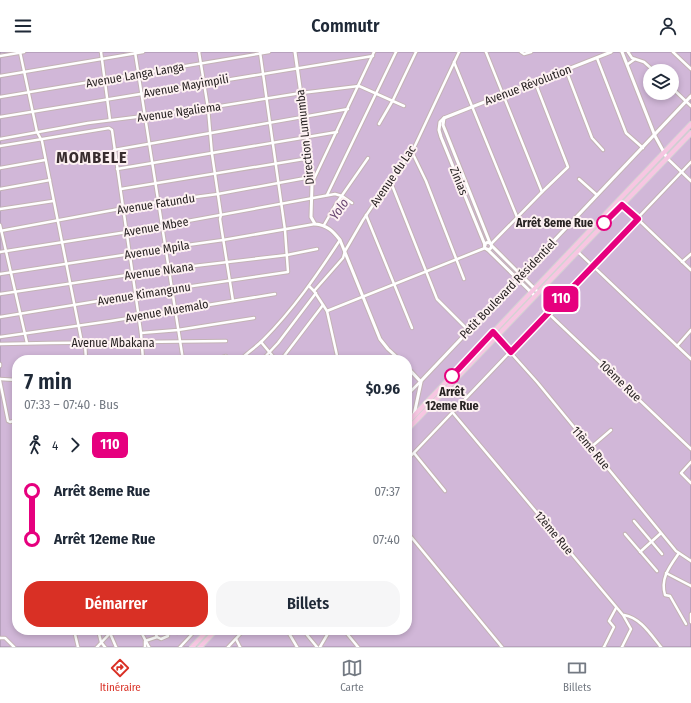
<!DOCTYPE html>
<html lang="fr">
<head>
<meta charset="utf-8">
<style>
	body { margin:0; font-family:"Fira Sans Condensed",sans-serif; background:#f6f6f7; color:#1f2937; height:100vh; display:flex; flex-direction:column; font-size:15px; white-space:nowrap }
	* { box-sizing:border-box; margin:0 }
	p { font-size:13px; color:#747a83 }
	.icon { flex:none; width:22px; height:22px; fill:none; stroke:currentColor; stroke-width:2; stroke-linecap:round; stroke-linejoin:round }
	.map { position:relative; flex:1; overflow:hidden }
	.panel { position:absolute; left:12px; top:303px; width:400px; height:280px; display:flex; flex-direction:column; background:#fff; border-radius:16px; box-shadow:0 2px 6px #0003 }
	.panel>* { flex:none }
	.badge { padding:0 8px; border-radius:6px; font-size:14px; line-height:26px }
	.fabs { position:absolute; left:643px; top:12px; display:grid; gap:8px }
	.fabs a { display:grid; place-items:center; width:36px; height:36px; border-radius:50%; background:#fff; box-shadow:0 2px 6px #0003; font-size:20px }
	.map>.badge { position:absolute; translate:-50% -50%; box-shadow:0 0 0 2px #fff }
	.legs { display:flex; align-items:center; gap:6px; height:44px; padding:0 12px; font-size:13px }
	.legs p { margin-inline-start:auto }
	.summary { display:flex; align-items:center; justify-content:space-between; height:68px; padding:0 12px }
	h1 { font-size:22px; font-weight:600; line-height:30px }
	.button { display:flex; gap:8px; margin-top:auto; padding:8px 12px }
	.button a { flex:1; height:46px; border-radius:16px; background:#d93025; color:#fff; font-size:16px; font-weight:600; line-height:46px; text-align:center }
	.button a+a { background:#f6f6f7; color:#1f2937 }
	ul { padding:0 12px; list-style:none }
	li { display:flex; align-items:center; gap:14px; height:48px; font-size:15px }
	li i { display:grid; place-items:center; width:6px; height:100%; margin:0 5px; background:currentColor }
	li i::after { content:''; width:10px; height:10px; margin:-5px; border:3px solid; border-radius:50%; background:#fff }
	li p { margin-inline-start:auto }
	li:first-child i { background:linear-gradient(#0000 50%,currentColor 0) }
	li:last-child i { background:linear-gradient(currentColor 50%,#0000 0) }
	header { display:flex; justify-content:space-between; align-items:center; height:52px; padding:0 12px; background:#fff; font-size:18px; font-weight:600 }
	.tabs { display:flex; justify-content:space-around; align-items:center; height:56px; border-top:1px solid #e0e1e3; background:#fff; font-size:11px; color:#747a83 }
	.tabs a { display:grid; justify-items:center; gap:2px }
	.tabs .on { color:#d93025 }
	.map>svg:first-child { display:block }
</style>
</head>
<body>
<header><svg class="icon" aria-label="menu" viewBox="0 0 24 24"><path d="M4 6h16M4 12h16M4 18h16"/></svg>Commutr<svg class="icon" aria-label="person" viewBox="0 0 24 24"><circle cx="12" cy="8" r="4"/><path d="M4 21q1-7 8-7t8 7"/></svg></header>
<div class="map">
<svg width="691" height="595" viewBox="0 0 691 595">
	<rect width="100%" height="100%" fill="#fdf1f2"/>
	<path fill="#d1b7d8" stroke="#9e8ba2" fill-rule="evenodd" d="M0 0H691V595H0ZM650 19H672V41H650ZM17 308H407V578H17Z"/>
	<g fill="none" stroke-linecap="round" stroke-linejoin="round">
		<g stroke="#c3b3b5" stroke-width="4.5">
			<g id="minor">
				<path d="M20 0 37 80 42 89 82 291"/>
				<path d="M101 0 110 68"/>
				<path d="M135 0 183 308"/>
				<path d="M199 0 208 56 212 102 221 163 220 167 233 249"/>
				<path d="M486 0 542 140"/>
				<path d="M521 0 524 2 531 0"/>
				<path d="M628 0 632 6 644 10 654 19"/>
				<path d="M673 0 691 17"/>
				<path d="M0 4 24 0"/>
				<path d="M597 6 626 81 643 96"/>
				<path d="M454 10 517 165"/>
				<path d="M628 12 635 7"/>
				<path d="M566 18 592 86 603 98"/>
				<path d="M0 24 143 0"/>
				<path d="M672 36 691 54"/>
				<path d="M0 45 269 0"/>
				<path d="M0 65 373 4"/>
				<path d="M379 72 393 48 416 0"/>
				<path d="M0 87 88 71 208 56 301 41 359 34 404 54"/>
				<path d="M0 94 109 76 112 78 141 281 143 308"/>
				<path d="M114 98 348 57"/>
				<path d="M412 100 426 129 464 227"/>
				<path d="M667 106 691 129"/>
				<path d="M0 116 45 108"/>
				<path d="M117 117 337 80"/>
				<path d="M579 127 597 143"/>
				<path d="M390 128 437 247 468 278"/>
				<path d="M312 131 374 0"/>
				<path d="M0 137 50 128"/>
				<path d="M121 137 310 106"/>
				<path d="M327 143 396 0"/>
				<path d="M623 153 691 218"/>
				<path d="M0 157 53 149"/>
				<path d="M366 163 412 276"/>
				<path d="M0 173 27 291"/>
				<path d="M324 173 336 152 368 106"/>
				<path d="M0 179 157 150 218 142 311 125"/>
				<path d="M491 192 542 140 568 115 535 30"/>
				<path d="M0 200 127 180 335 142 342 144 352 151"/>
				<path d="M578 200 691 307"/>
				<path d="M682 210 691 202"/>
				<path d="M0 222 130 202 166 196 223 188 315 172"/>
				<path d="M309 234 314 239 327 259 338 308"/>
				<path d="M314 239 343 206 345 199 363 168 390 128 412 100 459 0"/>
				<path d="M0 242 168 217 287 203 317 197"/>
				<path d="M327 259 485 196"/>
				<path d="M548 261 691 397"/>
				<path d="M0 265 172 237 288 220 285 178 260 0"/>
				<path d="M141 281 178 278 254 266"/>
				<path d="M493 281 537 330 676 499 691 509"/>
				<path d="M0 285 111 269 275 242"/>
				<path d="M261 290 276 308"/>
				<path d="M85 291 86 308"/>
				<path d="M0 292 49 291 226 289"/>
				<path d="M677 294 691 278"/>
				<path d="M213 308 226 304"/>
				<path d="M240 308C247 301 256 295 263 288 293 258 317 223 340 188"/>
				<path d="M262 308 278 291 316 241"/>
				<path d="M281 308 323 253"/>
				<path d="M0 314V312"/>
				<path d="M0 327 17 328"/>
				<path d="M0 329 8 369 10 370 17 368"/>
				<path d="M407 343 421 329"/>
				<path d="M453 361 623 563 631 577 622 595"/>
				<path d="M590 396 611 378"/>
				<path d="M414 401 445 439"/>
				<path d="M407 408 691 110"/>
				<path d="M691 410 681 421 691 431"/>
				<path d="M634 469 662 502"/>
				<path d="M407 480 502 595"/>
				<path d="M625 482 657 519"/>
				<path d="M640 500 661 481"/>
				<path d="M679 501C670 514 660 526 665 543L670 544 686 572"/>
				<path d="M666 521 691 534"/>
				<path d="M691 562V570"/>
				<path d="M624 563C641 566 651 583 661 595"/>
				<path d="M74 578 78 595"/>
				<path d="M98 578 101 590 105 595"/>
				<path d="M140 578 149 595"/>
				<path d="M154 578 157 585 161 587 168 584 167 578"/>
				<path d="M173 578 177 581 184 578"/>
				<path d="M287 578 297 595"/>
				<path d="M344 578 358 595"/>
				<path d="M110 581 116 595"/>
				<path d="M307 583 317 595"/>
				<path d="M0 586H5L14 595"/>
				<path d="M236 587 240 595"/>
				<path d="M97 595 113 578"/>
				<path d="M145 595V589L157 585"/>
				<path d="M180 595 196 578"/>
				<path d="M228 595 244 578"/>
				<path d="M320 595 330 578"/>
				<path d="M604 595 614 575 609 569 616 556"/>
			</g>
		</g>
		<g stroke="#c3b3b5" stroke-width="5">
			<g id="tertiary">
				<path d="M295 0 310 106 312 132 311 165 315 172C327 173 333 179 340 188L380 287 388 297 400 308"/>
				<path d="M622 0 655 84 667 106"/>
				<path d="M444 66 443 73 447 83 490 191"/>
				<circle cx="488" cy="194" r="3.5"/>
				<path d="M485 193 441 85 439 78 440 70 444 66 611 0"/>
				<path d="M492 194 536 238"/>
				<path d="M487 197 535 244"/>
				<path d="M407 315 421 330 414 363"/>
				<path d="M421 329 691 44"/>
			</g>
		</g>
		<g stroke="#d4d3d3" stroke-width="6">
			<g id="trunk">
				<path d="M407 371 691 72"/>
				<path d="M407 378 691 81"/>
				<path d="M192 595 208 578"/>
				<path d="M200 595 216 578"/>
			</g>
		</g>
		<use href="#minor" stroke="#fff" stroke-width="2.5"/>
		<use href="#tertiary" stroke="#fff" stroke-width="3"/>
		<use href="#trunk" stroke="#f7c6e2" stroke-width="4"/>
	</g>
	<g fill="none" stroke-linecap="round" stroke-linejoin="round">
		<g stroke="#fff" stroke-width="9">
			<path id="line-1" d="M452 324 493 280 511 300 638 167 622 153 604 171"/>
		</g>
		<use href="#line-1" stroke="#e6007e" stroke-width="6"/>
	</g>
	<g fill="#fff" stroke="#e6007e" stroke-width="2">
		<circle cx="604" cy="171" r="7"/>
		<circle cx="452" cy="324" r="7"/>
	</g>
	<g text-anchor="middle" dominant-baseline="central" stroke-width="4" stroke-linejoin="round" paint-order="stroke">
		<g font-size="12" fill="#282323" stroke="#fdf1f2">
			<text transform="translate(135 23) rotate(-10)">Avenue Langa Langa</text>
			<text transform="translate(528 33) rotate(-21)">Avenue Révolution</text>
			<text transform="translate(186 34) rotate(-10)">Avenue Mayimpili</text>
			<text transform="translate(179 60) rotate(-8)">Avenue Ngaliema</text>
			<text transform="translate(305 85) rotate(-96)">Direction Lumumba</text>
			<text transform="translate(393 124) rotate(-56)">Avenue du Lac</text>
			<text transform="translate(459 129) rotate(68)">Zinias</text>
			<text transform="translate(156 152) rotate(-9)">Avenue Fatundu</text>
			<text transform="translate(156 175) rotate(-10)">Avenue Mbee</text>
			<text transform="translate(157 198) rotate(-9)">Avenue Mpila</text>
			<text transform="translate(159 219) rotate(-8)">Avenue Nkana</text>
			<text transform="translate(508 237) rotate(-46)">Petit Boulevard Résidentiel</text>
			<text transform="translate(144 242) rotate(-9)">Avenue Kimangunu</text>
			<text transform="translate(167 259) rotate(-10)">Avenue Muemalo</text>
			<text x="113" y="291">Avenue Mbakana</text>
			<text transform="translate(620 329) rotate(44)">10ème Rue</text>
			<text transform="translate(591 396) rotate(50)">11ème Rue</text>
			<text transform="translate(554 481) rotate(50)">12ème Rue</text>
		</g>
		<g font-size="12" font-weight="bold" fill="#282323" stroke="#fdf1f2" text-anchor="end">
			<text x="593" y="171">Arrêt 8eme Rue</text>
			<text x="452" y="340" text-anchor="middle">Arrêt<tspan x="452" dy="14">12eme Rue</tspan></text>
		</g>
		<g font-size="13" font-style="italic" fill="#66436f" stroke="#fdf1f2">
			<text transform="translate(339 157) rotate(-55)">Yolo</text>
		</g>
		<g font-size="16" font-weight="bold" letter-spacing="1" fill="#382c2e" stroke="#fdf1f2">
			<text x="92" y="105">MOMBELE</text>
		</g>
	</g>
</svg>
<div class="fabs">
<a><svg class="icon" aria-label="layers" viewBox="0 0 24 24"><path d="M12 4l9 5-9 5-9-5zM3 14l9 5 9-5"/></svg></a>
</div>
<b class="badge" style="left:561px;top:247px;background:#e6007e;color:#fff">110</b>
<section class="panel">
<div class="summary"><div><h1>7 min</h1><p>07:33 – 07:40 · Bus</p></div><b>$0.96</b></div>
<div class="legs"><svg class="icon" aria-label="walk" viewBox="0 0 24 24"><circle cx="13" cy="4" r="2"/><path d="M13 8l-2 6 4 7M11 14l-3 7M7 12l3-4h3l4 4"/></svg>4<svg class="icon" aria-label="forward" viewBox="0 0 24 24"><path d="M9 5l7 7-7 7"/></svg><b class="badge" style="background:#e6007e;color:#fff">110</b></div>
<ul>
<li><i style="color:#e6007e"></i><b>Arrêt 8eme Rue</b><p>07:37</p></li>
<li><i style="color:#e6007e"></i><b>Arrêt 12eme Rue</b><p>07:40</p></li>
</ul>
<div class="button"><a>Démarrer</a><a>Billets</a></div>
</section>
</div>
<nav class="tabs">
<a class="on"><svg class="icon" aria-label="directions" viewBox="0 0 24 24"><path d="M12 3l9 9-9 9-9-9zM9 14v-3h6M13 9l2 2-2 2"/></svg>Itinéraire</a>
<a><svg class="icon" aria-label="map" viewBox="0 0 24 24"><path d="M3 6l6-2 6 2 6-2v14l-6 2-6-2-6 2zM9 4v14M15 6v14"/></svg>Carte</a>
<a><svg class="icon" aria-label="tickets" viewBox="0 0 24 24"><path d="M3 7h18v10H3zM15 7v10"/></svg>Billets</a>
</nav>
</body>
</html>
